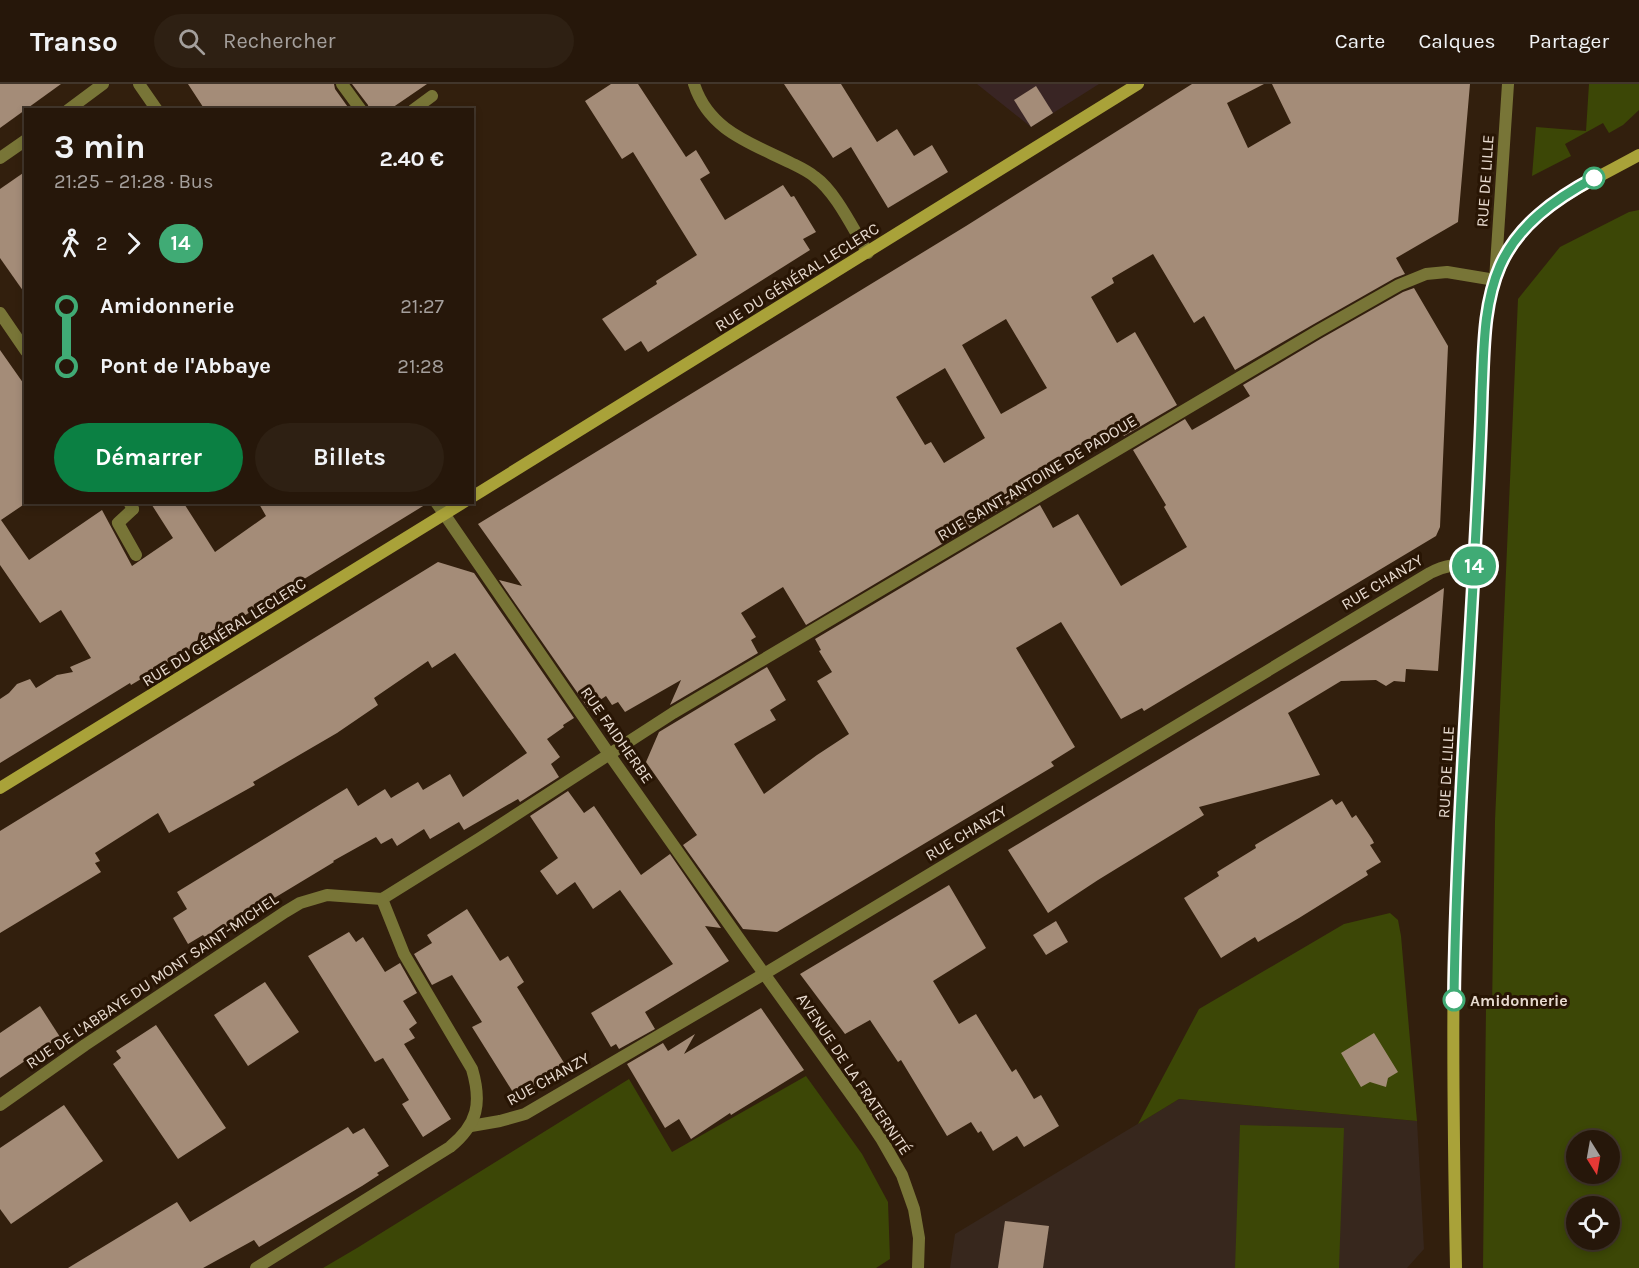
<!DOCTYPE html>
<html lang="fr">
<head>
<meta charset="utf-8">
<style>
	body { margin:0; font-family:Karla,sans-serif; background:#2e2013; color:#f1f3f6; height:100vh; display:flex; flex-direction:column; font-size:22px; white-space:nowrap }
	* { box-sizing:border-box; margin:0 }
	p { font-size:20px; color:#a49f9c }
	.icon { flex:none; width:33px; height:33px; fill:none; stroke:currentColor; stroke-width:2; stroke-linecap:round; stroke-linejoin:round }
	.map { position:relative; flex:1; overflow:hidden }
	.side { position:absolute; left:24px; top:24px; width:450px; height:396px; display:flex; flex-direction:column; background:#26170a; border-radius:0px; box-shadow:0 3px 9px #0003,0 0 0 2px #42362b }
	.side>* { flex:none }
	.badge { padding:0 12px; border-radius:20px; font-size:21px; line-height:39px }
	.needle { width:39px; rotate:169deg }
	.fabs { position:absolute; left:1566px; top:1046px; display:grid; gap:12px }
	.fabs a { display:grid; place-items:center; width:54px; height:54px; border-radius:50%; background:#26170a; box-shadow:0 3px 9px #0003,0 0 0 2px #42362b; font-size:30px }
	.map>.badge { position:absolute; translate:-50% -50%; box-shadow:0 0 0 3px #fff }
	.legs { display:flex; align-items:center; gap:9px; height:66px; padding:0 30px; font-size:20px }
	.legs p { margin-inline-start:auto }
	.summary { display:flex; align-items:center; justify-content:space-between; height:102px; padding:0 30px }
	h1 { font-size:33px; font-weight:700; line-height:45px }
	.action { display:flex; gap:12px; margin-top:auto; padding:12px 30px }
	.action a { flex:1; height:69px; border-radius:36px; background:#0b8043; color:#fff; font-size:24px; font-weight:700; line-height:69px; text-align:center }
	.action a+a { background:#2e2013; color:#f1f3f6 }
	ul { padding:0 30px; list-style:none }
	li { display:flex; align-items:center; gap:21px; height:60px; font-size:22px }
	li i { display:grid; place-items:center; width:9px; height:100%; margin:0 8px; background:currentColor }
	li i::after { content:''; width:15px; height:15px; margin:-8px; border:4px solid; border-radius:50%; background:#26170a }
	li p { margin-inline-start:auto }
	li:first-child i { background:linear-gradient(#0000 50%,currentColor 0) }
	li:last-child i { background:linear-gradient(currentColor 50%,#0000 0) }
	header { display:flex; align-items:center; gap:36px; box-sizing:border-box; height:84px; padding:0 30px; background:#26170a; border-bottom:2px solid #42362b }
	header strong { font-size:28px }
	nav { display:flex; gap:33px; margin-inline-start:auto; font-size:21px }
	.search { width:420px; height:54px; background:#2e2013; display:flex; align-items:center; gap:15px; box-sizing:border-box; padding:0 21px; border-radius:33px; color:#a49f9c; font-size:22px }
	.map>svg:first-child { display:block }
</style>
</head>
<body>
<header>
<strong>Transo</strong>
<div class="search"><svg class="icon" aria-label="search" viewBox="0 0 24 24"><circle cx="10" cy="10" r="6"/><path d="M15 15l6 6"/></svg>Rechercher</div>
<nav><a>Carte</a><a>Calques</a><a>Partager</a></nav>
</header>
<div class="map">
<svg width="1639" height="1184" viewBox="0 0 1639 1184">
	<rect width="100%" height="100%" fill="#321f0d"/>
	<path fill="#392524" d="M977 0H1099L1031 43Z"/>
	<path fill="#37271d" d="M1179 1015 1417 1037 1424 1165 1407 1184H950L955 1150Z"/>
	<g fill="#3c4706" fill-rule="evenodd">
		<path d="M1589 0H1639V26L1623 41 1609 49 1603 39 1565 60 1571 72 1532 92 1536 43 1586 47Z"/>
		<path d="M1639 126V1184H1483L1486 924H1492L1495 737 1518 215 1560 163 1629 128ZM1576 1056H1610V1089H1576ZM1576 1122H1610V1155H1576Z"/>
		<path d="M1390 829 1398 836 1401 852 1417 1037 1179 1015 1138 1040 1199 925 1344 840Z"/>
		<path d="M806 992 862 1070 888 1118 890 1175 876 1184H323L357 1164 629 995 672 1068Z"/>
		<path d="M1240 1041 1344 1044 1339 1184H1235Z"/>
	</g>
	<g fill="#a48c78" fill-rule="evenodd">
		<path d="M0 0H61L0 44Z"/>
		<path d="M188 0H334L335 5 350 26H205Z"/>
		<path d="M352 0H427L389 26H369L368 21Z"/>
		<path d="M611 0H638L686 73 696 66 710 89 700 95 725 136 783 101 791 113 794 112 816 148 803 155 810 166 648 268 641 257 625 267 602 235 657 200 656 197 697 171 633 68 622 75 585 17Z"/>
		<path d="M784 0H841L877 58 897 45 914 72 932 61 948 88 888 124 851 63 833 74Z"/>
		<path d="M1192 0H1264L1227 19 1248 64 1291 39 1272 0H1470L1458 138 1396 174 1405 190 1395 194 1314 240 1235 286 1204 232 1194 239 1153 170 1112 194 1114 199 1091 213 1117 259 1135 248 1177 321 1124 352 1116 340 1094 353 1024 394 1031 407 806 541 783 503 741 529 756 553 751 556 758 569 670 621 681 596 625 628 618 618 612 621 606 612 588 624 499 496 522 502 478 440 966 142ZM1006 235 1047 304 1001 330 962 261ZM945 284 985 354 944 379 931 358 925 361 896 313Z"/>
		<path d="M1036 2 1053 29 1031 43 1014 16Z"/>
		<path d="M26 87V211L0 174V105Z"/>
		<path d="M1414 204 1448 262 1440 443 1436 452 1144 627 1142 624 1121 635 1061 538 1016 564 1075 663 1051 678 1054 682 777 848 743 845 683 761 697 751 646 678 659 648 767 583 786 616 770 626 776 636 734 660 764 710 817 671 849 650 817 597 832 588 819 567 821 566 815 555 1040 421 1053 444 1078 430 1121 502 1187 463 1164 423 1166 421 1133 366 1185 335 1192 346 1206 338 1250 312 1243 301 1322 254 1403 208Z"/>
		<path d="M0 266 26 303V419L1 436 29 476 102 426 132 482 173 454 150 418H183L215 468 266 432 258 418 428 419 151 589 131 601 130 599 0 679V615L9 609 17 600 30 595 36 604 57 591 73 588 70 583 91 574 61 526 40 539 0 481Z"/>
		<path d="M438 478 474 489 574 634 563 641 564 643 547 655 560 673 551 680 559 693 520 718 518 715 464 746 459 738 430 755 424 745 397 762 392 754 381 760 376 753 333 777 334 778 218 848 206 855 203 851 188 860 173 834 187 825 177 808 347 704 358 722 385 705 391 714 418 698 423 706 450 690 463 713 527 669 455 569 432 584 428 577 374 614 378 621 337 649 253 698 255 701 169 749 158 729 95 769 100 777 95 779 101 788 0 849V747Z"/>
		<path d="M1444 504 1438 587 1406 585 1405 598 1394 597 1386 602 1376 596 1341 597 1288 629 1320 691 1199 723 1204 731 1098 796 1048 829 1008 766Z"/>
		<path d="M568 707 584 729 594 722 641 791 670 770 721 844 705 842 729 877 645 928 655 945 619 965 616 960 611 963 591 929 673 880 620 806 593 825 575 798 557 811 540 787 558 774 530 732Z"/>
		<path d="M1332 715 1336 721 1342 717 1352 734 1356 731 1372 755 1374 759 1370 761 1381 778 1366 787 1368 791 1299 834 1258 858 1255 853 1221 874 1184 814 1219 792 1217 788 1256 764 1255 761Z"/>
		<path d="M949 801 986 864 933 897 959 940 976 930 1012 988 1016 985 1034 1015 1041 1011 1059 1042 1024 1063 1017 1052 993 1067 981 1047 978 1049 971 1038 947 1052 901 976 898 978 870 936 845 950 800 890Z"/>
		<path d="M467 825 500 877 508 872 524 898 517 903 566 982 516 1013 472 943 482 938 452 891 432 901 414 870 432 859 427 851Z"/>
		<path d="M1056 837 1068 858 1046 871 1033 851Z"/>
		<path d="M349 848 356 858 363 853 385 888 400 879 417 909 403 917 417 939 409 945 415 954 404 960 451 1035 423 1053 402 1020 409 1016 383 974 375 978 308 872Z"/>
		<path d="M265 898 299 948 248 982 214 931Z"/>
		<path d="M40 922 60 953 0 994V949Z"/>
		<path d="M761 924 804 986 731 1031 730 1029 691 1055 679 1035 665 1044 627 980 663 959 668 967 695 950 684 970Z"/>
		<path d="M156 941 226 1044 178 1075 113 980 121 974 116 967Z"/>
		<path d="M1374 949 1398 988 1388 994 1386 1003 1370 998 1361 1003 1341 969Z"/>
		<path d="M64 1021 103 1077 11 1140 0 1125V1064Z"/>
		<path d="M348 1043 353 1050 364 1044 389 1082 377 1089 379 1091 362 1102 259 1163 254 1156 203 1184H68L177 1118 190 1138Z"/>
		<path d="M1005 1137 1049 1142 1043 1184H998Z"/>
	</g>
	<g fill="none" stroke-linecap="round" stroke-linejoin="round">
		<path stroke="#787537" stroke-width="12" d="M133 425 118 439 136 471"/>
		<g stroke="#787537" stroke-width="12">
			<path d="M139 0 157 26"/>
			<path d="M342 0 361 26"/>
			<path d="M694 0C709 47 751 59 791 79 799 83 808 87 815 93 836 108 854 147 868 169"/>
			<path d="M68 26 103 0"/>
			<path d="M413 26 432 12"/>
			<path d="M0 74 26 56"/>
			<path d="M0 229 26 267"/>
			<path d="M129 418 133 425"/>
			<path d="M436 418 609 670 745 863 862 1026 882 1056 902 1091 914 1125 919 1154 918 1184"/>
			<path d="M0 1021 85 961 285 828 300 819 327 811 382 815 480 754 673 629 1318 247 1399 201 1426 190 1447 188 1495 196 1508 0"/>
			<path d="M471 1042 500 1037 525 1030 764 890 1430 489C1445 481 1458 480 1474 480"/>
			<path d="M256 1184 450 1063C478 1040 482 1019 472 985L404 870 382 815"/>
		</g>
		<g stroke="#a9a239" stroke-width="12">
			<path d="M472 413 1138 0"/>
			<path d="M0 704 464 418"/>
			<path d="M1456 1184C1454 1081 1452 977 1454 874 1458 733 1469 592 1476 451 1478 405 1480 360 1482 314 1484 270 1482 220 1502 179 1529 122 1587 100 1639 71"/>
		</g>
	</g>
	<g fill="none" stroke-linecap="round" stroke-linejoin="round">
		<g stroke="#fff" stroke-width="14">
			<path id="line-1" d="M1454 916C1456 752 1469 589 1477 426 1479 386 1481 347 1482 308 1484 267 1483 221 1500 182 1518 141 1555 115 1594 94"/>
		</g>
		<use href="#line-1" stroke="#40ab75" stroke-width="9"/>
	</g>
	<g fill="#fff" stroke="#40ab75" stroke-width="3">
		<circle cx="1594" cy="94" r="10"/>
		<circle cx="1454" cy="916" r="10"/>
	</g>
	<g text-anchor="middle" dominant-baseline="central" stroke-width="6" stroke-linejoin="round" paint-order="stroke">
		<g font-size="16" fill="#e8dbd0" stroke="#281504">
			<text transform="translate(1485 97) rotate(-86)">RUE DE LILLE</text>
			<text transform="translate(797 193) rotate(-32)">RUE DU GÉNÉRAL LECLERC</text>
			<text transform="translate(1037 394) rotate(-31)">RUE SAINT-ANTOINE DE PADOUE</text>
			<text transform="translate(1382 498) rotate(-31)">RUE CHANZY</text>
			<text transform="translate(224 548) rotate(-32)">RUE DU GÉNÉRAL LECLERC</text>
			<text transform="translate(617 651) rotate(55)">RUE FAIDHERBE</text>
			<text transform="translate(1446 688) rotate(-87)">RUE DE LILLE</text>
			<text transform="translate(966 749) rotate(-31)">RUE CHANZY</text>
			<text transform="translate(152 897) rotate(-34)">RUE DE L'ABBAYE DU MONT SAINT-MICHEL</text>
			<text transform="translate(854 990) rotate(56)">AVENUE DE LA FRATERNITÉ</text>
			<text transform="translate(548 995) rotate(-29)">RUE CHANZY</text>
		</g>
		<g font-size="16" font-weight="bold" fill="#e8dbd0" stroke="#281504" text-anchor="start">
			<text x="1470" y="916">Amidonnerie</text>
		</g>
	</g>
</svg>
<div class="fabs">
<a><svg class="needle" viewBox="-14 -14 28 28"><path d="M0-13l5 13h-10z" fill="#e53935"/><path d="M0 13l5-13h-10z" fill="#a49f9c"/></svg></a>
<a><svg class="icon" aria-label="locate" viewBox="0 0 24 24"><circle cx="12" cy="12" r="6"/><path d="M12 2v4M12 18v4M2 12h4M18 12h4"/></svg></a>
</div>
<b class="badge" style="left:1474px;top:482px;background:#40ab75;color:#fff">14</b>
<section class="side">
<div class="summary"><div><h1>3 min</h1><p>21:25 – 21:28 · Bus</p></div><b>2.40 €</b></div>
<div class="legs"><svg class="icon" aria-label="walk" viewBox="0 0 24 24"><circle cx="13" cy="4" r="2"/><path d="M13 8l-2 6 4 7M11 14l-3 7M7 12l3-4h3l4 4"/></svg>2<svg class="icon" aria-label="forward" viewBox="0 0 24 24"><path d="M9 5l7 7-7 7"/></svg><b class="badge" style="background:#40ab75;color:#fff">14</b></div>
<ul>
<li><i style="color:#40ab75"></i><b>Amidonnerie</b><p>21:27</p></li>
<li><i style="color:#40ab75"></i><b>Pont de l'Abbaye</b><p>21:28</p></li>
</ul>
<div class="action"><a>Démarrer</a><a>Billets</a></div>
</section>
</div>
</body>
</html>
